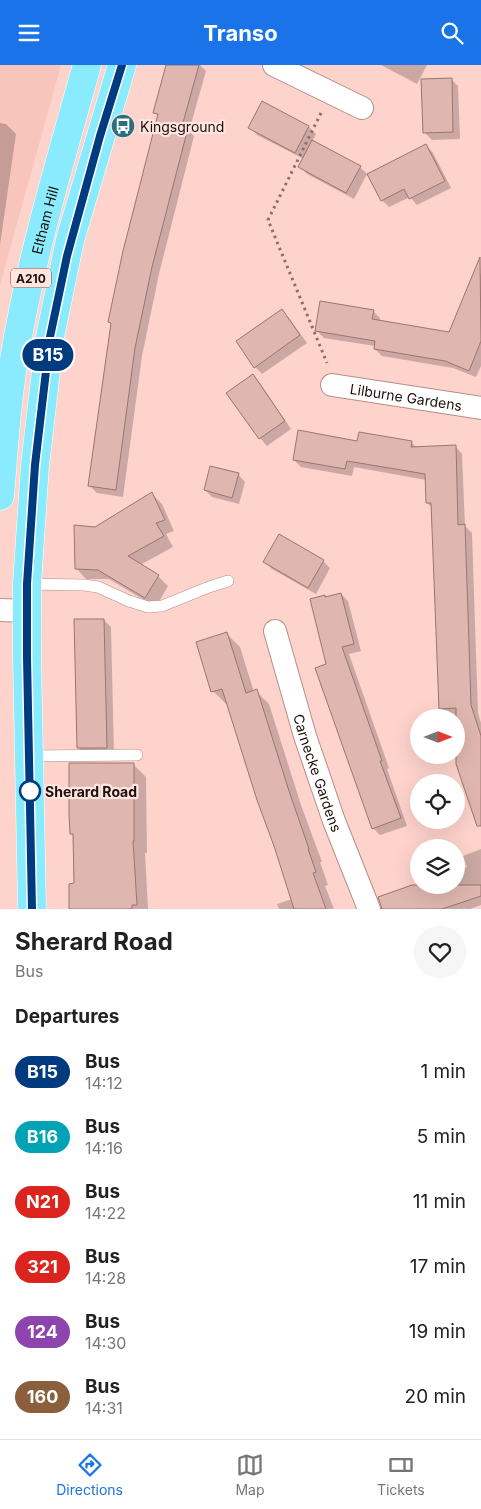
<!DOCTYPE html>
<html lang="en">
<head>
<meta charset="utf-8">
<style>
	body { margin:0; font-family:Inter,sans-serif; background:#f6f6f6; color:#222; height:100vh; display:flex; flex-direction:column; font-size:19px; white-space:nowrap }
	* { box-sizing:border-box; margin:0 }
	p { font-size:16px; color:#767676 }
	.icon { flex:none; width:28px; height:28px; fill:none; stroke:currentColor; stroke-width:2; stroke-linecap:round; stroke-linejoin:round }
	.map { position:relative; height:844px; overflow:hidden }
	.panel { display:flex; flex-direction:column; background:#fff; flex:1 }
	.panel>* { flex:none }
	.badge { padding:0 10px; border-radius:16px; font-size:18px; line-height:32px }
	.needle { width:32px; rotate:90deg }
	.fabs { position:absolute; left:410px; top:644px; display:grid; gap:10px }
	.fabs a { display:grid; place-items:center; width:55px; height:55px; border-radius:50%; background:#fff; box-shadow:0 5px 20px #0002; font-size:25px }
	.map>.badge { position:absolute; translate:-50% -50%; box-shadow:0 0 0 2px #fff }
	h2 { padding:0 15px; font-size:19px; line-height:45px }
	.round { display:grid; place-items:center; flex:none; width:52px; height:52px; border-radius:26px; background:#f6f6f6 }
	.summary { display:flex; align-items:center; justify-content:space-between; height:85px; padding:0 15px }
	h1 { font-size:24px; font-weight:700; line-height:38px }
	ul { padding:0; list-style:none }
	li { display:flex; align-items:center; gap:15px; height:65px; padding:0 15px }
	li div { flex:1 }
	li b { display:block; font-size:19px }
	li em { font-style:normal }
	li .badge { min-width:55px; font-weight:700; text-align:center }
	header { display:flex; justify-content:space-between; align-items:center; height:65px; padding:0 15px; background:#1a73e8; color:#fff; font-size:22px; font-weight:700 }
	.dock { display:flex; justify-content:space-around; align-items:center; height:70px; border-top:1px solid #e0e0e0; background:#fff; font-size:14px; color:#767676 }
	.dock a { display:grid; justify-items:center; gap:2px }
	.dock .active { color:#1a73e8 }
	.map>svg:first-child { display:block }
</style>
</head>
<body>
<header><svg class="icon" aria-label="menu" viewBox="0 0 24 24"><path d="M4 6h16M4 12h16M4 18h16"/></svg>Transo<svg class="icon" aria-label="search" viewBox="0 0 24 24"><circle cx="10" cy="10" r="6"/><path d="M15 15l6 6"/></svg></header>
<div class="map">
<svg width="481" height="844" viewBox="0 0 481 844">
	<rect width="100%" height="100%" fill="#fed3cc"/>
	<path fill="#f7c5bc" d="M0 0H61L0 220Z"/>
	<g fill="#0003">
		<path d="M167 0H200L206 6 189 66 194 71 159 209 142 291 123 432 97 428 90 421 112 259 109 257 158 51 154 47Z"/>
		<path d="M381 0H427L417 19Z"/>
		<path d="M451 14 458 21 460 74 432 75 424 67Z"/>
		<path d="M262 38 309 62 316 69 312 77 360 102 367 109 354 134 307 109 300 102 304 94 257 70 250 62Z"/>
		<path d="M0 58 6 59 16 69 0 180Z"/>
		<path d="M426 80 433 88 451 123 417 140 410 132 389 142 382 135Z"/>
		<path d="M481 208V301L476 312 453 303 382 291 375 284V281L324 273 316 265 373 246 380 253V256L450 268 473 229Z"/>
		<path d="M282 246 289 253 307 278 262 309 255 302Z"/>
		<path d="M253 311 260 318 291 364 267 381 260 373Z"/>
		<path d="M358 377H411L417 383 455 381 462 389 465 461 472 468 478 648 481 658V749L472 742 455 690 456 652H443L440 643 433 443 427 438 426 415 354 402 352 411 301 402 294 395Z"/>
		<path d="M238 409 245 417 239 439 212 432 205 425Z"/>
		<path d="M152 429 162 439 174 466 166 469 173 482 140 500 158 511 168 521 156 542 109 514H86L76 503 95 463Z"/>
		<path d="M323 496 330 503 316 529 272 504 265 497Z"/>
		<path d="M341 529 348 536 361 586 349 589 389 703 387 704 407 761 380 770 373 763 328 600 326 533Z"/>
		<path d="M104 555 111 562 114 690H85L78 683Z"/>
		<path d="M227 569 240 582 254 627 256 626 269 639 301 740 322 797H320L328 820 325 821 334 844H279L277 839 292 834 228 639H226L213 626Z"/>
		<path d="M133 699 146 712 147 788H145L148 844H70L75 819V772L71 769Z"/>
		<path d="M481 784V840L470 844H393L389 830 419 819 456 820V806L467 802 463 791Z"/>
	</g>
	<g fill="#e0b7b0" stroke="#9b756f">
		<path d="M166 0H199L182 61 188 63 152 202 135 283 116 425 88 421 111 258 108 257 123 186 158 49 153 48Z"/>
		<path d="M452 13 453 67 423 68 421 14Z"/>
		<path d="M262 36 309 61 295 88 248 63Z"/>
		<path d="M312 75 361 101 346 128 298 102Z"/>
		<path d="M426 79 445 116 409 134 404 124 381 136 367 109Z"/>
		<path d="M480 192 481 276 469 306 445 296 374 284 375 276 315 266 320 236 374 245 372 254 449 267Z"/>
		<path d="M282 244 300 270 254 303 236 276Z"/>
		<path d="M253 309 285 356 259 374 226 328Z"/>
		<path d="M298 365 357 376 359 367 412 376 411 382 456 380 458 460 465 459 471 640 481 671V761H477L456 699V643L439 644 431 438H426L425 409 347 396 345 404 293 395Z"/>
		<path d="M210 401 239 408 232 433 204 425Z"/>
		<path d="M152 427 165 455 156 458 164 471 128 491 159 510 145 533 98 505 75 504 74 460 95 462Z"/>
		<path d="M279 469 324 495 308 523 263 497Z"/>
		<path d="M341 528 354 579 342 582 382 696H380L401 753 372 764 315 603 326 599 310 534 325 530V532Z"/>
		<path d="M74 554H104L107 683H77Z"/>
		<path d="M227 567 246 628 257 624 289 726 309 784H308L316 807 313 808 326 844H294L274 781 257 735 222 624 211 627 196 577Z"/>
		<path d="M69 698H134V776H133L137 840H132V844H69V819L74 818 73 769H70L69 749Z"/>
		<path d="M412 820H481V831L442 844H382L378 832Z"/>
	</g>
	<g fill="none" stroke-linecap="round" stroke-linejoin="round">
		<g stroke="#b58e87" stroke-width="12">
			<g id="service">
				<path d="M27 519 84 520 98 522 129 536 148 542 162 541 209 522 228 516"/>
				<path d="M30 691 137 690"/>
			</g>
		</g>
		<g stroke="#b58e87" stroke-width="24">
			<g id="minor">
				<path d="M274 0 362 43"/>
				<path id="s1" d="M332 320 481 343"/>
				<path d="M0 545 28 546"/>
				<path id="s2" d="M275 566 305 671 334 756 369 844"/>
			</g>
		</g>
		<g stroke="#fff" stroke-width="29">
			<g id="primary">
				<path id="s3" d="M0 431C4 386 6 340 14 295 30 195 60 97 87 0"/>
				<path d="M32 844 27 592V519L35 400 50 272 70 175 122 0"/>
			</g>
		</g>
		<path stroke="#8c6f6b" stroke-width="3" stroke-dasharray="2.5 4" stroke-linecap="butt" d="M321 48 268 155 327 298"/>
		<use href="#service" stroke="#fff" stroke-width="11"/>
		<use href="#minor" stroke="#fff" stroke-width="22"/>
		<use href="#primary" stroke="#8bebfe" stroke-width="28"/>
	</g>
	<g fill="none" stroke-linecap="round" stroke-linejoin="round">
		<g stroke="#fff" stroke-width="11">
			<path id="line" d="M32 844 27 592V519L35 400 50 272 67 191 100 71 122 0"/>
		</g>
		<use href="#line" stroke="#003b80" stroke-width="8"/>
	</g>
	<defs>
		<g id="bus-disc" transform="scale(1.25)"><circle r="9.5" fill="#296f7d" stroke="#ffe5e0"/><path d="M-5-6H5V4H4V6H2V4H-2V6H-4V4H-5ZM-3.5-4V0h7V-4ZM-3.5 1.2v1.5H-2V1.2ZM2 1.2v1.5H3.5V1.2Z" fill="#fff"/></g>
	</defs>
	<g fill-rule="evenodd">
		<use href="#bus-disc" x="123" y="61"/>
	</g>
	<circle fill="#fff" stroke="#003b80" stroke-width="2.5" cx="30" cy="726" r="10"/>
	<g text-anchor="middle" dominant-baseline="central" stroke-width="4.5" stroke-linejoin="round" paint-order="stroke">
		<rect fill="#ffe5e0" stroke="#614f4c" stroke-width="1" x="11" y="203.5" width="40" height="19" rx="4"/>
		<g font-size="12" font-weight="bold" fill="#1d0f0d">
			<text x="31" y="213">A210</text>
		</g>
		<g font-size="14" fill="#1d0f0d" stroke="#ffe5e0" text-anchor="start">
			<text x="140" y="61">Kingsground</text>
		</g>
		<g font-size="14" fill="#1d0f0d" stroke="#ffe5e0">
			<text stroke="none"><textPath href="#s3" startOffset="280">Eltham Hill</textPath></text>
			<text stroke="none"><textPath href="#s1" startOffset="75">Lilburne Gardens</textPath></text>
			<text stroke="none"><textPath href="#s2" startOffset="148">Carnecke Gardens</textPath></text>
		</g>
		<g font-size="14" font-weight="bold" fill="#1d0f0d" stroke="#ffe5e0" text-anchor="start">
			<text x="45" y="726">Sherard Road</text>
		</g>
	</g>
</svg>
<div class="fabs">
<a><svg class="needle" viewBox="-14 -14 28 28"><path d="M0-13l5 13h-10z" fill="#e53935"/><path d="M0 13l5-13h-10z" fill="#767676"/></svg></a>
<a><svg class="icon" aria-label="locate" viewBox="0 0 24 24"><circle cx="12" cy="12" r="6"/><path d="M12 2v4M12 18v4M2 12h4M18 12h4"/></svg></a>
<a><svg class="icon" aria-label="layers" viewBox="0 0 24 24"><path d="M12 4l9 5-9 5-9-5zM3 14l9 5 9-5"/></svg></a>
</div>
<b class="badge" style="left:48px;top:290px;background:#003b80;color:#fff">B15</b>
</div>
<section class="panel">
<div class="summary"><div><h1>Sherard Road</h1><p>Bus</p></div><a class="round"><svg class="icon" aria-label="heart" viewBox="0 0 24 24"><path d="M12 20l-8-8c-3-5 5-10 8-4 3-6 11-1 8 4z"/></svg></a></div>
<h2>Departures</h2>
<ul>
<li><span class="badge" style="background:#003b80;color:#fff">B15</span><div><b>Bus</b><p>14:12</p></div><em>1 min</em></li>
<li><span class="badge" style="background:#00a3b4;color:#fff">B16</span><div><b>Bus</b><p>14:16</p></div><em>5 min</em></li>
<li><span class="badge" style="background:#dc241f;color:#fff">N21</span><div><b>Bus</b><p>14:22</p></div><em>11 min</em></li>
<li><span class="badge" style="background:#dc241f;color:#fff">321</span><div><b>Bus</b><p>14:28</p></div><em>17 min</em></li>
<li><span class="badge" style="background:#8e44ad;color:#fff">124</span><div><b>Bus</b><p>14:30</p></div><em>19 min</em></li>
<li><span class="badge" style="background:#8b5e3c;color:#fff">160</span><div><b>Bus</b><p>14:31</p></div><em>20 min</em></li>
</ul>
</section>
<nav class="dock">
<a class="active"><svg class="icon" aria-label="directions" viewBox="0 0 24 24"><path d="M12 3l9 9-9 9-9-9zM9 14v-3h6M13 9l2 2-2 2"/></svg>Directions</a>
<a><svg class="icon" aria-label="map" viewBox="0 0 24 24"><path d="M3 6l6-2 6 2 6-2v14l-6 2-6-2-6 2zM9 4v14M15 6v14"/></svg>Map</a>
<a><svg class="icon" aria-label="tickets" viewBox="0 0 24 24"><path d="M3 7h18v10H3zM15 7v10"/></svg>Tickets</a>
</nav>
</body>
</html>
